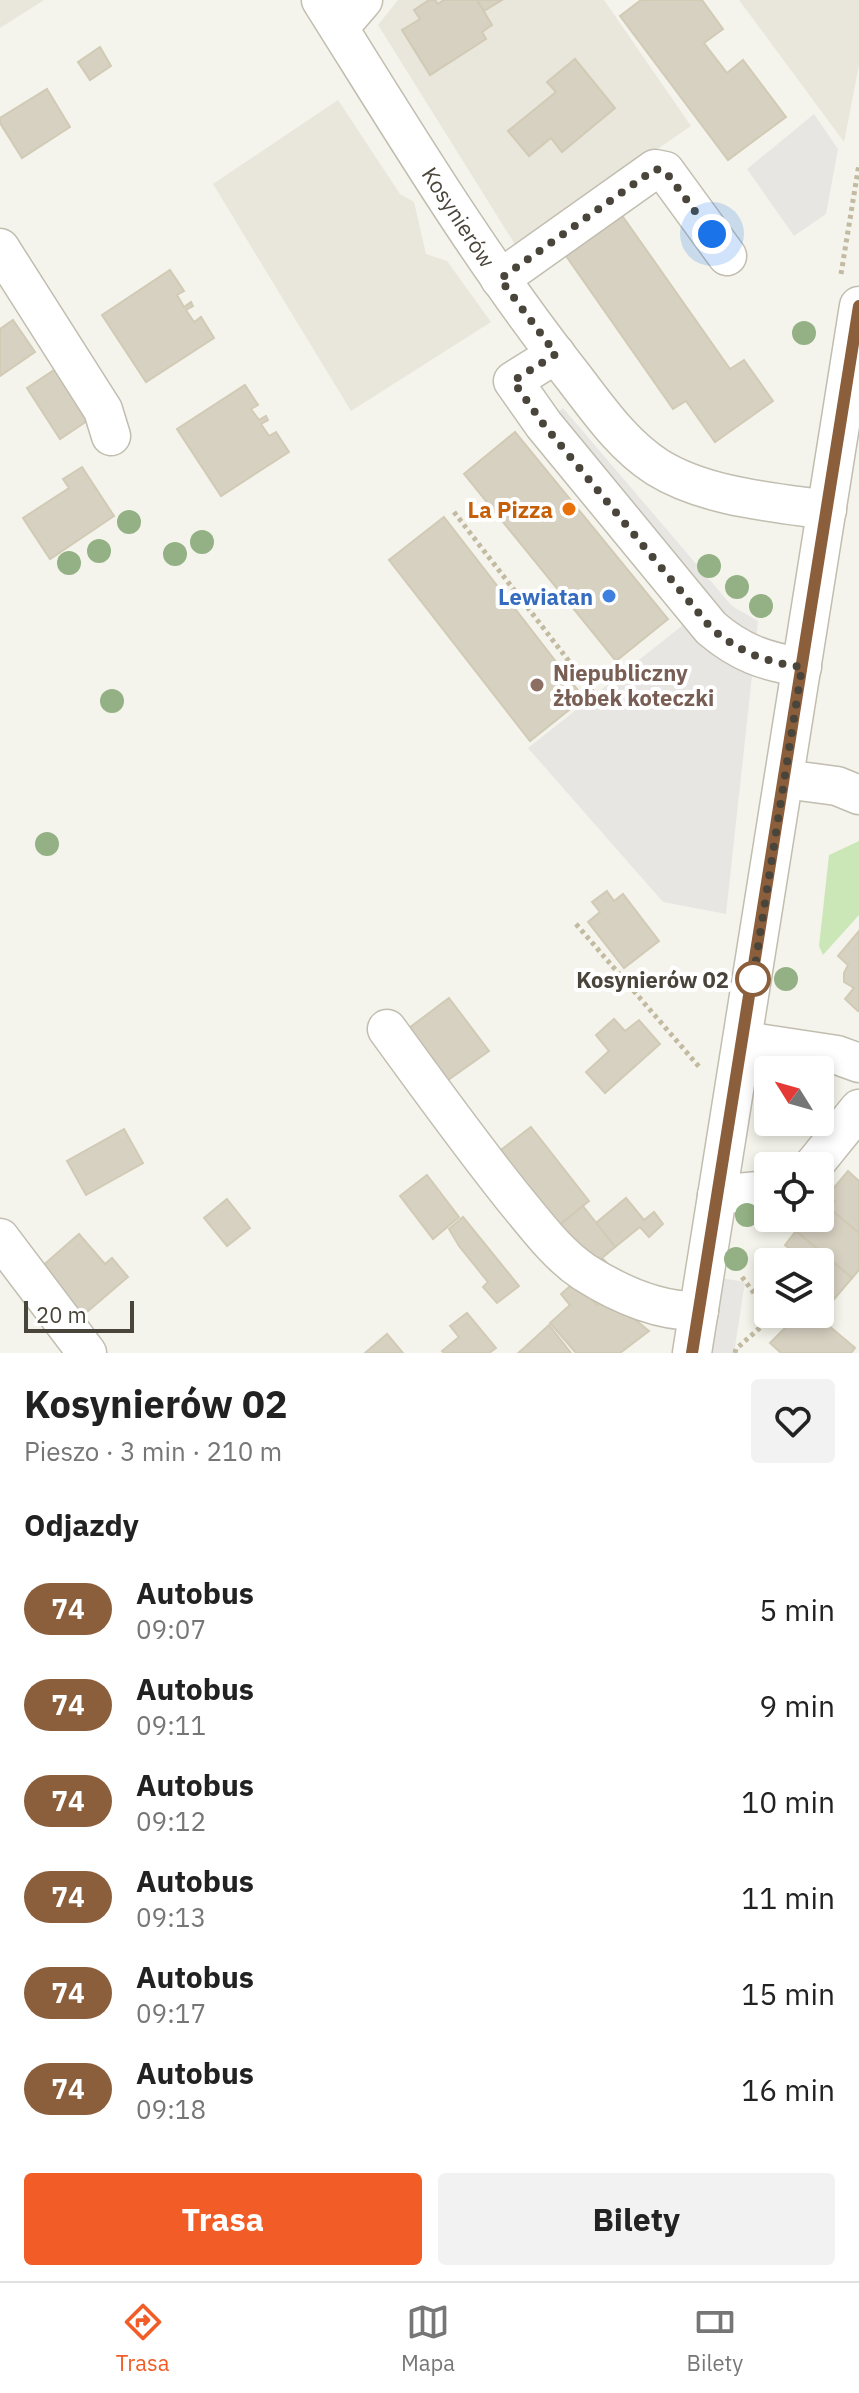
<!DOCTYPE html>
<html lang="pl">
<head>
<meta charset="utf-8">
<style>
	body { margin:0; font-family:"IBM Plex Sans",sans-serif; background:#f2f2f2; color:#222; height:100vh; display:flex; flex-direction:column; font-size:30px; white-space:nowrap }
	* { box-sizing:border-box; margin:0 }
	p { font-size:26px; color:#767676 }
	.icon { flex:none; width:44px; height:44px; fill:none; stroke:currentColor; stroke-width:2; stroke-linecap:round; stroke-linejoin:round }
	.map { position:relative; height:1353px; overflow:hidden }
	.panel { display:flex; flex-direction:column; background:#fff; flex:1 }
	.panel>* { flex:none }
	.badge { padding:0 16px; border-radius:26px; font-size:28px; line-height:52px }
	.needle { width:52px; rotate:307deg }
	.controls { position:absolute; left:754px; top:1056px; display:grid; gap:16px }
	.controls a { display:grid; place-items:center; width:80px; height:80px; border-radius:8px; background:#fff; box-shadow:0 4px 12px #0003; font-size:40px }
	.scale { position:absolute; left:24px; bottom:20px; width:110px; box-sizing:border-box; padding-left:8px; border:4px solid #4a453a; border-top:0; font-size:22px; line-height:28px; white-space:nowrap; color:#4a453a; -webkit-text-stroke:6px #fff; paint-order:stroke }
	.you { position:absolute; width:40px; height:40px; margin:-20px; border:6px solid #fff; border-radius:50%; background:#1a73e8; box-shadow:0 0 0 12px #1a73e833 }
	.map>.badge { position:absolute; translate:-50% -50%; box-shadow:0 0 0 4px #fff }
	h2 { padding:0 24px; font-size:30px; line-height:72px }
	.round { display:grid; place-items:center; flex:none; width:84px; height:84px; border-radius:8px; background:#f2f2f2 }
	.head { display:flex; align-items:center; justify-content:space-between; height:136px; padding:0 24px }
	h1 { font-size:38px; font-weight:800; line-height:60px }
	.button { display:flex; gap:16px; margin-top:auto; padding:16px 24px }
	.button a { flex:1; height:92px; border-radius:8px; background:#f15c27; color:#fff; font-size:32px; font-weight:800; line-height:92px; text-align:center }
	.button a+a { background:#f2f2f2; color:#222 }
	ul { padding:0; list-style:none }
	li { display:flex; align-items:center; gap:24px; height:96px; padding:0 24px }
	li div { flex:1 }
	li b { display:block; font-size:30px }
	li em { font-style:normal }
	li .badge { min-width:88px; font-weight:700; text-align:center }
	.dock { display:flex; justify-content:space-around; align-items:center; height:112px; border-top:2px solid #e0e0e0; background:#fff; font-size:22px; color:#767676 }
	.dock a { display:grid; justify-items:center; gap:4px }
	.dock .current { color:#f15c27 }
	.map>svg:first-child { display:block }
</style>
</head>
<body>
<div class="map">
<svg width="859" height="1353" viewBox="0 0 859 1353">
	<rect width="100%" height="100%" fill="#f5f4ec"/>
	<g fill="#e9e6db">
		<path d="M0 0H44L0 28Z"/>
		<path d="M398 0H604L691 126 516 246 378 25Z"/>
		<path d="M739 0H859V65L844 142Z"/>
		<path d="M338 100 400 194 414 202 426 254 447 261 491 322 351 411 213 184Z"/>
	</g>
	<path fill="#cce7b7" d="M859 841V915L823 955 819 946 829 855Z"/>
	<g fill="#e8e6e3">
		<path d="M814 114 838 149 826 214 794 236 747 169Z"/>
		<path d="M563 408 732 606 758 621 726 914 663 902 528 748 683 625 527 437Z"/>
		<path d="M721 1278 745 1282 734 1353H710Z"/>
	</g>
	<g fill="#d7d1c2" stroke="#d1cab5" stroke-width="2">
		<path d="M429 0H435L438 4 444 0H477L492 25 482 32 486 39 430 75 402 30 420 19 414 10Z"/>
		<path d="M477 0H502L484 11Z"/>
		<path d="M641 0H702L723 29 704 43 727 73 743 60 786 117 728 160 620 16Z"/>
		<path d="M100 47 111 66 90 80 78 62Z"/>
		<path d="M575 59 615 108 562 152 551 138 529 156 508 131 556 92 547 82Z"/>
		<path d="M47 89 70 127 22 158 0 123V118Z"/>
		<path d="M614 204 730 369 744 360 773 401 715 442 686 401 673 409 557 243Z"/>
		<path d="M170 270 184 291 177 295 184 307 191 302 193 306 186 310 194 322 201 317 214 338 146 382 102 315Z"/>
		<path d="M13 320 35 352 0 376V329Z"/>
		<path d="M57 368 90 419 60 439 27 388Z"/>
		<path d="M245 385 258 405 251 409 259 420 266 416 268 420 261 424 269 436 276 432 289 452 221 496 177 429Z"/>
		<path d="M515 432 668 619 616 661 464 474Z"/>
		<path d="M82 467 114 516 50 559 23 518 69 488 63 479Z"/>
		<path d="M444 517 584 698 530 741 389 560Z"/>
		<path d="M607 891 614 901 623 894 659 941 624 968 588 922 600 912 592 902Z"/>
		<path d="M859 931V1010L858 1011 845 999 854 988 844 982V973L848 965 838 956Z"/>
		<path d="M449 998 489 1051 448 1080 409 1028Z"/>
		<path d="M614 1019 625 1031 639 1020 660 1044 605 1093 586 1072 609 1051 596 1035Z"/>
		<path d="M531 1127 589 1201 553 1230 493 1156Z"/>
		<path d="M124 1129 143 1163 86 1195 67 1161Z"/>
		<path d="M848 1171 859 1181V1233L829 1208 835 1201 828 1195Z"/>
		<path d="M427 1175 459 1217 433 1239 400 1196Z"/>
		<path d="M626 1198 644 1220 654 1212 663 1224 649 1237 640 1227 615 1247 596 1223Z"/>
		<path d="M227 1199 250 1228 227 1246 204 1218Z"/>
		<path d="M583 1206 615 1247 602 1258 607 1263 597 1271 556 1228Z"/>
		<path d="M829 1208 859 1233V1270L852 1278 796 1231 807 1218H820V1212L824 1215Z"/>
		<path d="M463 1217 519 1286 497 1303 483 1287 488 1282 459 1246 449 1229Z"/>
		<path d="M796 1231 852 1278 819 1317 815 1314H820V1262H790L796 1254 785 1245Z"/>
		<path d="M79 1234 105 1264 112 1258 128 1277 81 1317 40 1268Z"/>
		<path d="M576 1281 597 1305 607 1297 649 1331 620 1353H576L550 1323 570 1305 561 1294Z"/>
		<path d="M467 1313 496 1348 489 1353H444L442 1351 459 1337 450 1326Z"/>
		<path d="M788 1314H815L855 1348 851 1353H781L770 1343 794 1319Z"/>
		<path d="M549 1325 571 1353H518L524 1348Z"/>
		<path d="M387 1334 403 1353H365Z"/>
	</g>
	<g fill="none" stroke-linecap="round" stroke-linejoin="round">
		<g stroke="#c1bdaf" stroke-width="41">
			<g id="minor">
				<path d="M321 0C401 127 478 256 571 374 596 406 621 444 657 467 705 497 772 502 827 510"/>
				<path d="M339 28 363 0"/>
				<path d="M0 248 103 410 111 436"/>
				<path d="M500 279 655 169 665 171 727 256"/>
				<path d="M556 354 513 381 544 425 711 628C739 652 765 662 802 667"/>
				<path d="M784 779 837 786 859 795"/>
				<path d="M387 1029C429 1087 471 1145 516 1201 536 1225 557 1254 584 1272 617 1293 659 1312 699 1311"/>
				<path d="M743 1041 837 1055 859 1063"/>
				<path d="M813 1166 859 1109"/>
				<path d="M717 1195 768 1190"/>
				<path d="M0 1238 87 1353"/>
				<path d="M692 1353 859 306"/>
			</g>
		</g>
		<g stroke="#c2baa1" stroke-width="5" stroke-dasharray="4 4" stroke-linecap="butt">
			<path d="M841 274 859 164"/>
			<path d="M454 512 595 695"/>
			<path d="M576 924 701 1069"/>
			<path d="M742 1277 768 1312"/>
			<path d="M735 1353 736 1349 772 1317 770 1314"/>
		</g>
		<use href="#minor" stroke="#fff" stroke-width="38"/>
	</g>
	<g fill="#93b184">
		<circle cx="804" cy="333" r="12"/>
		<circle cx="129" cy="522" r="12"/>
		<circle cx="202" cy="542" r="12"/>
		<circle cx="99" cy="551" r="12"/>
		<circle cx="175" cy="554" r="12"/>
		<circle cx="69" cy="563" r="12"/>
		<circle cx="709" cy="566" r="12"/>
		<circle cx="737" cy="587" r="12"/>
		<circle cx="761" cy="606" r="12"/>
		<circle cx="112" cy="701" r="12"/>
		<circle cx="47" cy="844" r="12"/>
		<circle cx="786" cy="979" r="12"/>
		<circle cx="747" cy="1215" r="12"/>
		<circle cx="736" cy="1259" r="12"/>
	</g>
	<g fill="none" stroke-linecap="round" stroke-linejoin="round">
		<g stroke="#fff" stroke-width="18">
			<path id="line" d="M692 1353 859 306"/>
		</g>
		<use href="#line" stroke="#8b5e3c" stroke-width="12"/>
		<path stroke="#4a453a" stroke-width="8" stroke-dasharray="0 14.4" d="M712 234 665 171 655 169 500 279 556 354 513 381 544 425 711 628C739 652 765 662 802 667L753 979"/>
	</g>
	<circle fill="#e8710a" stroke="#fff" stroke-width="3" cx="569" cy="509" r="8"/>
	<circle fill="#3f7fe0" stroke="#fff" stroke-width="3" cx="609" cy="596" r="8"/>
	<circle fill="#8d6e63" stroke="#fff" stroke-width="3" cx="537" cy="685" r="8"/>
	<circle fill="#fff" stroke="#8b5e3c" stroke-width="4" cx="753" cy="979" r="16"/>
	<g text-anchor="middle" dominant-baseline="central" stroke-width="8" stroke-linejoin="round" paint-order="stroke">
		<g font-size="22" fill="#4a453a" stroke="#fff">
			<text transform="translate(459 217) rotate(57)">Kosynierów</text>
		</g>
		<g font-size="22" font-weight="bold" fill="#c56008" stroke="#fff" text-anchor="end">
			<text x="553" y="509">La Pizza</text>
		</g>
		<g font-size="22" font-weight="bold" fill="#366cbe" stroke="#fff" text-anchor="end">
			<text x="593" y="596">Lewiatan</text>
		</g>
		<g font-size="22" font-weight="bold" fill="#785e54" stroke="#fff" text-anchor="start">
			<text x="553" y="672">Niepubliczny<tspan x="553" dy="25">żłobek koteczki</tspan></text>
		</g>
		<g font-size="22" font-weight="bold" fill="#4a453a" stroke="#fff" text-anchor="end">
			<text x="729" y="979">Kosynierów 02</text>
		</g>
	</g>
</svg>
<div class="controls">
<a><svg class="needle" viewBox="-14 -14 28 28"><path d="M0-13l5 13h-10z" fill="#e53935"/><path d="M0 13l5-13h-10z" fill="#767676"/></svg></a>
<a><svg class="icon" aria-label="locate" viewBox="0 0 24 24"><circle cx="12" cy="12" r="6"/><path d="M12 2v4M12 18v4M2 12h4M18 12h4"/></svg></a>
<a><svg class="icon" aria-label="layers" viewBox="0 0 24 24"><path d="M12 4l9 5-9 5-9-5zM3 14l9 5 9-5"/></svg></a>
</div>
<div class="scale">20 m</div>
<div class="you" style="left:712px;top:234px"></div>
</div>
<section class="panel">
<div class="head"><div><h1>Kosynierów 02</h1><p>Pieszo · 3 min · 210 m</p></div><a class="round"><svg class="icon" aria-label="heart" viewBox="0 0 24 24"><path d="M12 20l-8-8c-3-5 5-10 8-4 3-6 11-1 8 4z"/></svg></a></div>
<h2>Odjazdy</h2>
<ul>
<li><span class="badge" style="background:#8b5e3c;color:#fff">74</span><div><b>Autobus</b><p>09:07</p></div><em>5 min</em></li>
<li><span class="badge" style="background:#8b5e3c;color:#fff">74</span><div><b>Autobus</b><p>09:11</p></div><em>9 min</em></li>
<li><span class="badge" style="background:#8b5e3c;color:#fff">74</span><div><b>Autobus</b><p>09:12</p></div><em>10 min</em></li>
<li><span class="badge" style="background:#8b5e3c;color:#fff">74</span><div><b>Autobus</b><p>09:13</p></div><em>11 min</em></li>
<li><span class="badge" style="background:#8b5e3c;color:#fff">74</span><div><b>Autobus</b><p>09:17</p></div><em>15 min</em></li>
<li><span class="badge" style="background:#8b5e3c;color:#fff">74</span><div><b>Autobus</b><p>09:18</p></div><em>16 min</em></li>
</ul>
<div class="button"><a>Trasa</a><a>Bilety</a></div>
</section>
<nav class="dock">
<a class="current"><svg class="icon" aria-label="directions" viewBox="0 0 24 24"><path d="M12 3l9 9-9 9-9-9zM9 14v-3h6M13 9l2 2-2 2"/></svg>Trasa</a>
<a><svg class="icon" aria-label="map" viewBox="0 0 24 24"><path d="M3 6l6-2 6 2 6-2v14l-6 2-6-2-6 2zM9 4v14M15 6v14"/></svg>Mapa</a>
<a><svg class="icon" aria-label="tickets" viewBox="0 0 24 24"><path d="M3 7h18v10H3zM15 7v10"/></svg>Bilety</a>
</nav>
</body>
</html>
